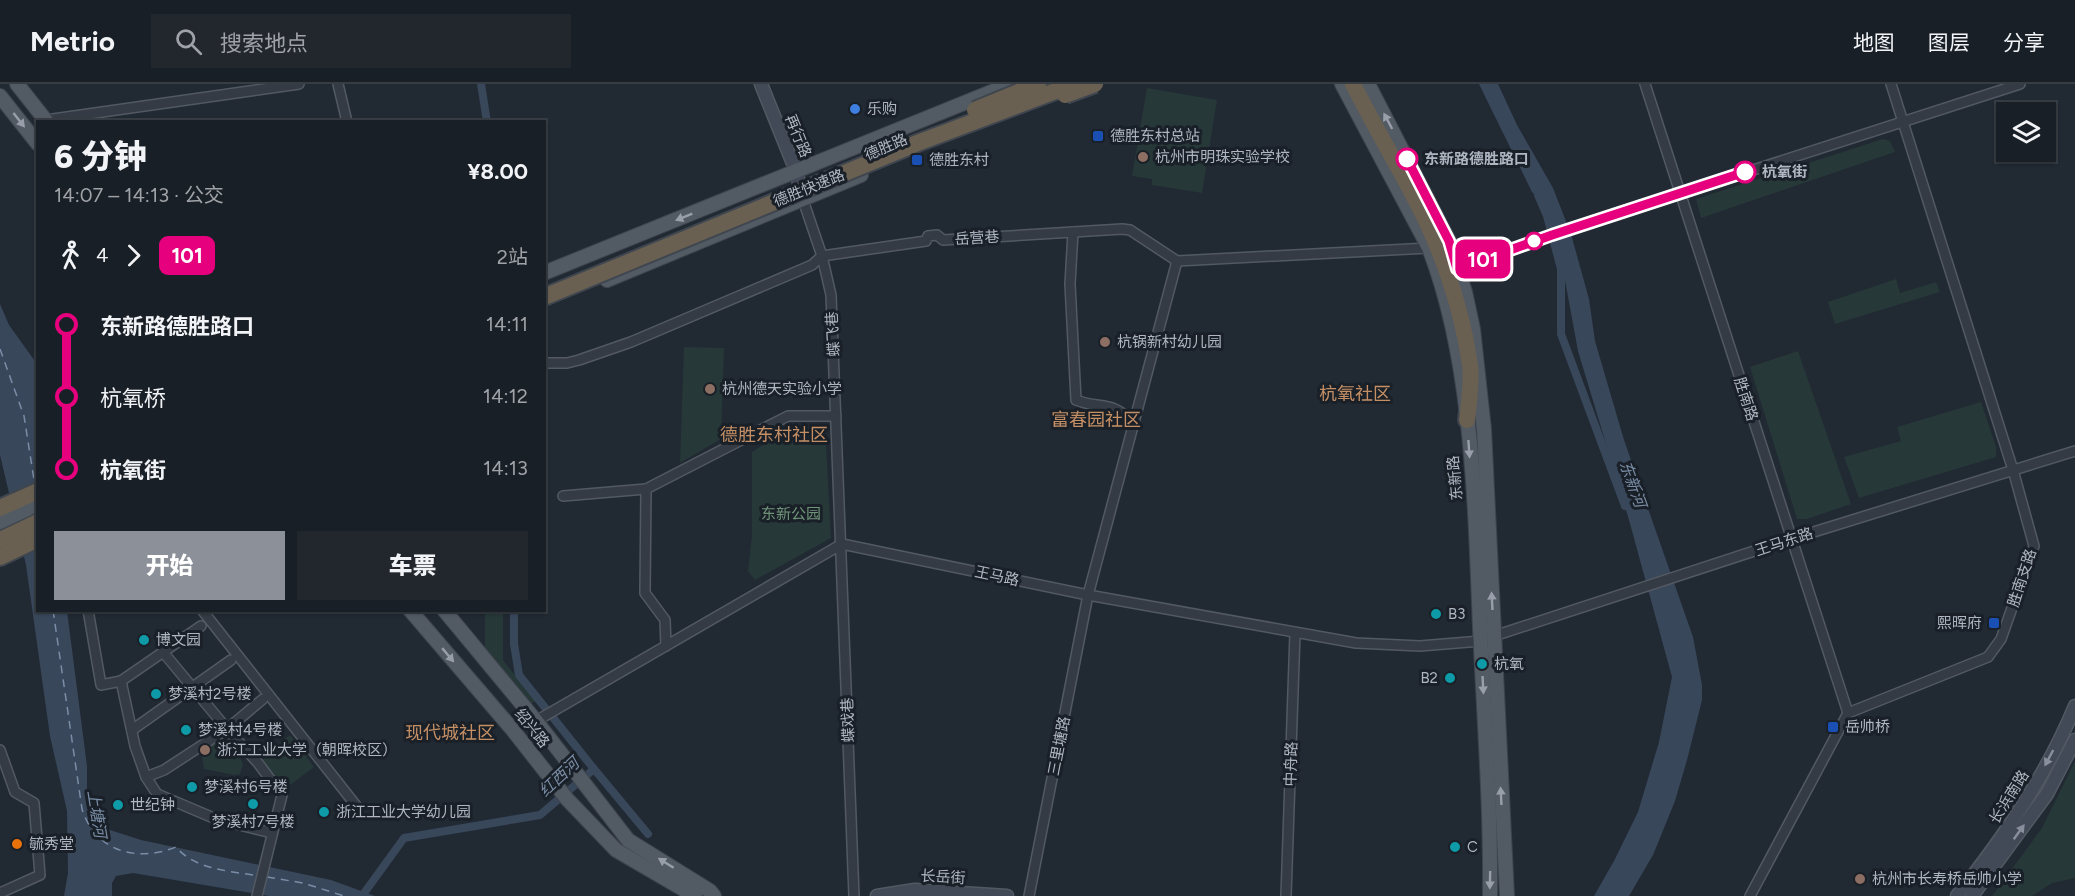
<!DOCTYPE html>
<html lang="zh">
<head>
<meta charset="utf-8">
<style>
	body { margin:0; font-family:Figtree,"Noto Sans SC",sans-serif; background:#22272e; color:#f1f3f6; height:100vh; display:flex; flex-direction:column; font-size:22px; white-space:nowrap }
	* { box-sizing:border-box; margin:0 }
	p { font-size:20px; color:#9fa2a7 }
	.icon { flex:none; width:33px; height:33px; fill:none; stroke:currentColor; stroke-width:2; stroke-linecap:round; stroke-linejoin:round }
	.map { position:relative; flex:1; overflow:hidden }
	.sheet { position:absolute; left:36px; top:36px; width:510px; height:492px; display:flex; flex-direction:column; background:#191f26; border-radius:0px; box-shadow:0 2px 4px #0004,0 0 0 2px #373d43 }
	.sheet>* { flex:none }
	.badge { padding:0 12px; border-radius:9px; font-size:21px; line-height:39px }
	.fabs { position:absolute; left:1996px; top:18px; display:grid; gap:12px }
	.fabs a { display:grid; place-items:center; width:60px; height:60px; border-radius:0px; background:#191f26; box-shadow:0 2px 4px #0004,0 0 0 2px #373d43; font-size:30px }
	.map>.badge { position:absolute; translate:-50% -50%; box-shadow:0 0 0 3px #fff }
	.legs { display:flex; align-items:center; gap:9px; height:66px; padding:0 18px; font-size:20px }
	.legs p { margin-inline-start:auto }
	.head { display:flex; align-items:center; justify-content:space-between; height:102px; padding:0 18px }
	h1 { font-size:33px; font-weight:800; line-height:45px }
	.primary-button { display:flex; gap:12px; margin-top:auto; padding:12px 18px }
	.primary-button a { flex:1; height:69px; border-radius:0px; background:#8c9099; color:#fff; font-size:24px; font-weight:800; line-height:69px; text-align:center }
	.primary-button a+a { background:#22272e; color:#f1f3f6 }
	ul { padding:0 18px; list-style:none }
	li { display:flex; align-items:center; gap:21px; height:72px; font-size:22px }
	li i { display:grid; place-items:center; width:9px; height:100%; margin:0 8px; background:currentColor }
	li i::after { content:''; width:15px; height:15px; margin:-8px; border:4px solid; border-radius:50%; background:#191f26 }
	li p { margin-inline-start:auto }
	li:first-child i { background:linear-gradient(#0000 50%,currentColor 0) }
	li:last-child i { background:linear-gradient(currentColor 50%,#0000 0) }
	header { display:flex; align-items:center; gap:36px; box-sizing:border-box; height:84px; padding:0 30px; background:#191f26; border-bottom:2px solid #373d43 }
	header strong { font-size:28px }
	nav { display:flex; gap:33px; margin-inline-start:auto; font-size:21px }
	.search { width:420px; height:54px; background:#22272e; display:flex; align-items:center; gap:15px; box-sizing:border-box; padding:0 21px; border-radius:0px; color:#9fa2a7; font-size:22px }
	.map>svg:first-child { display:block }
</style>
</head>
<body>
<header>
<strong>Metrio</strong>
<div class="search"><svg class="icon" aria-label="search" viewBox="0 0 24 24"><circle cx="10" cy="10" r="6"/><path d="M15 15l6 6"/></svg>搜索地点</div>
<nav><a>地图</a><a>图层</a><a>分享</a></nav>
</header>
<div class="map">
<svg width="2075" height="812" viewBox="0 0 2075 812">
	<rect width="100%" height="100%" fill="#212933"/>
	<g fill="#273838">
		<path d="M1147 4 1217 16 1202 109 1152 101V95L1132 92Z"/>
		<path d="M1883 55 1890 57 1895 68 1701 134 1696 115Z"/>
		<path d="M1896 195 1900 209 1936 198 1940 208 1835 240 1828 218Z"/>
		<path d="M684 263 724 264 721 355 680 379Z"/>
		<path d="M1798 267 1851 420 1807 435H1797L1750 283Z"/>
		<path d="M1981 318 1996 363V373L1859 414 1844 373 1901 357 1897 343Z"/>
		<path d="M825 342 831 454 755 496 748 487 752 452V368L791 344Z"/>
		<path d="M485 527H503V576L535 617 531 620 485 563Z"/>
		<path d="M290 651 314 683 282 707 258 675Z"/>
		<path d="M219 658 220 668 240 673 243 680 240 690 234 691 204 685 201 667Z"/>
		<path d="M2075 677V794L2052 799 2032 812H1992L2042 744Z"/>
	</g>
	<g fill="#39475b">
		<path d="M1479 0H1498L1517 41 1553 104 1571 150 1589 215 1595 257 1624 356 1693 553 1702 601V616L1687 676 1675 717 1653 771 1629 812H1594L1614 777 1638 728 1659 658 1672 593 1629 436 1578 267 1558 158 1547 124 1532 108Z"/>
		<path d="M0 220 9 241 37 280 38 526 67 527 87 682V725L94 734 110 746 141 756 331 796 375 812H269L133 789 116 792 112 799V812H64L68 789 67 727 50 652 26 481 0 371Z"/>
	</g>
	<g fill="none" stroke-linecap="round" stroke-linejoin="round">
		<g stroke="#39475b" stroke-width="8">
			<path d="M481 0 487 38"/>
			<path d="M1538 111 1547 132 1561 185V250L1625 422"/>
			<path d="M594 685 648 750"/>
			<path d="M362 812 404 754 540 731 594 685 519 591 514 560V526"/>
		</g>
		<g stroke="#7a8da6" stroke-width="1.5" stroke-dasharray="8 6" stroke-linecap="butt">
			<path d="M0 265 24 332 35 402"/>
			<path d="M53 526 82 725C95 767 136 779 176 763 195 786 231 787 259 792"/>
			<path d="M267 793 303 799 344 812"/>
		</g>
		<g stroke="#525962" stroke-width="12">
			<g id="street">
				<path d="M338 0 347 38"/>
				<path d="M1645 0 1848 629"/>
				<path d="M46 36 299 0"/>
				<path d="M803 116 822 172 831 211 854 812"/>
				<path d="M1073 148 1070 200 1076 316C1101 326 1110 315 1134 339"/>
				<path d="M1457 185 1564 147 2020 0"/>
				<path d="M544 279H567L579 276 631 258 812 181 822 172 926 157 928 152 937 151 943 156 1122 145 1130 146 1177 177 1429 164"/>
				<path d="M646 405 645 509 665 536 666 562"/>
				<path d="M563 412 646 405 788 332H836"/>
				<path d="M88 526 101 601 121 597 135 662 146 693 157 710 216 735 272 749"/>
				<path d="M202 526 358 724"/>
				<path d="M1494 552 1791 455 2075 367"/>
				<path d="M163 568 227 645 263 615"/>
				<path d="M121 597 201 542"/>
				<path d="M536 637 842 460 1088 511 1356 559 1420 562 1481 557"/>
				<path d="M132 646 231 576"/>
				<path d="M0 666 15 708 34 719 40 791 0 809"/>
				<path d="M146 693 164 686 227 645 258 679 282 711 257 812"/>
				<path d="M1029 812 1088 511 1177 177"/>
				<path d="M1286 812 1295 549"/>
				<path d="M1750 812 1848 629 1988 573 2001 555 2034 462 2013 386 1891 0"/>
			</g>
		</g>
		<g stroke="#525962" stroke-width="15">
			<g id="secondary">
				<path d="M761 0 796 87 803 114"/>
				<path d="M877 812 915 806 1007 812"/>
				<path d="M1957 812C2004 753 2046 692 2075 622"/>
				<path d="M1972 812 2047 710 2075 656"/>
			</g>
		</g>
		<g stroke="#3e444e" stroke-width="16">
			<g id="primary">
				<path d="M17 0 47 38"/>
				<path d="M1342 0 1429 164C1473 277 1475 423 1480 544 1484 633 1491 723 1490 812"/>
				<path d="M1368 0 1449 157 1465 208 1473 245 1484 345 1507 812"/>
				<path d="M0 12 38 60"/>
				<path d="M544 189 1011 0"/>
				<path d="M607 196 861 91"/>
				<path d="M0 438 38 420"/>
				<path d="M410 526 512 645 567 715 616 766 695 812"/>
				<path d="M444 526 536 637 628 756 710 807 714 812"/>
			</g>
		</g>
		<g stroke="#3f464f" stroke-width="20">
			<g id="highway">
				<path d="M1353 0C1372 38 1394 75 1414 113 1441 163 1462 224 1470 281 1472 299 1469 318 1467 336"/>
				<path d="M0 424 38 407"/>
				<path d="M0 456 38 438"/>
				<path d="M0 473 38 455"/>
			</g>
		</g>
		<use href="#street" stroke="#343b44" stroke-width="9"/>
		<use href="#secondary" stroke="#434a57" stroke-width="12"/>
		<use href="#primary" stroke="#525a64" stroke-width="14"/>
		<use href="#highway" stroke="#696052" stroke-width="16"/>
		<g stroke="#3f464f" stroke-width="20" stroke-linecap="butt">
			<g id="highway-bridge">
				<path d="M1065 11 1095 0"/>
				<path d="M975 26 1038 0"/>
				<path d="M544 213 920 58 1074 0"/>
			</g>
		</g>
		<use href="#highway-bridge" stroke="#696052" stroke-width="16"/>
	</g>
	<defs><path id="oneway-solid" d="M-6-.8H1V-3.2L6.5 0L1 3.2V.8H-6Z" transform="scale(1.5)"/></defs>
	<g fill="#989faa">
		<use href="#oneway-solid" transform="translate(19 36) rotate(52)"/>
		<use href="#oneway-solid" transform="translate(1388 37) rotate(-118)"/>
		<use href="#oneway-solid" transform="translate(684 133) rotate(158)"/>
		<use href="#oneway-solid" transform="translate(1469 365) rotate(86)"/>
		<use href="#oneway-solid" transform="translate(1492 517) rotate(-93)"/>
		<use href="#oneway-solid" transform="translate(448 571) rotate(50)"/>
		<use href="#oneway-solid" transform="translate(1483 601) rotate(87)"/>
		<use href="#oneway-solid" transform="translate(1501 712) rotate(-93)"/>
		<use href="#oneway-solid" transform="translate(666 779) rotate(-148)"/>
		<use href="#oneway-solid" transform="translate(1490 796) rotate(91)"/>
	</g>
	<g fill="#89909c">
		<use href="#oneway-solid" transform="translate(2049 674) rotate(118)"/>
		<use href="#oneway-solid" transform="translate(2019 748) rotate(-54)"/>
	</g>
	<g fill="none" stroke-linecap="round" stroke-linejoin="round">
		<g stroke="#fff" stroke-width="14">
			<path id="line-1" d="M1407 75 1449 157 1457 185 1552 151 1745 88"/>
		</g>
		<use href="#line-1" stroke="#e6007e" stroke-width="9"/>
	</g>
	<circle fill="#3f7fe0" stroke="#1a2028" stroke-width="2" cx="855" cy="25" r="6"/>
	<g fill="#1a4fb4" stroke="#1a2028" stroke-width="2">
		<rect x="1092" y="46" width="12" height="12" rx="3"/>
		<rect x="911" y="70" width="12" height="12" rx="3"/>
		<rect x="1988" y="533" width="12" height="12" rx="3"/>
		<rect x="1827" y="637" width="12" height="12" rx="3"/>
	</g>
	<g fill="#8d6e63" stroke="#1a2028" stroke-width="2">
		<circle cx="1143" cy="73" r="6"/>
		<circle cx="1105" cy="258" r="6"/>
		<circle cx="710" cy="305" r="6"/>
		<circle cx="205" cy="666" r="6"/>
		<circle cx="1860" cy="795" r="6"/>
	</g>
	<g fill="#fff" stroke="#e6007e" stroke-width="3">
		<circle cx="1407" cy="75" r="10"/>
		<circle cx="1745" cy="88" r="10"/>
		<circle cx="1534" cy="157" r="8"/>
	</g>
	<g fill="#0f9aa8" stroke="#1a2028" stroke-width="2">
		<circle cx="1436" cy="530" r="6"/>
		<circle cx="144" cy="556" r="6"/>
		<circle cx="1482" cy="580" r="6"/>
		<circle cx="1450" cy="594" r="6"/>
		<circle cx="156" cy="610" r="6"/>
		<circle cx="186" cy="646" r="6"/>
		<circle cx="192" cy="703" r="6"/>
		<circle cx="253" cy="720" r="6"/>
		<circle cx="118" cy="721" r="6"/>
		<circle cx="324" cy="728" r="6"/>
		<circle cx="1455" cy="763" r="6"/>
	</g>
	<circle fill="#e8710a" stroke="#1a2028" stroke-width="2" cx="17" cy="760" r="6"/>
	<g text-anchor="middle" dominant-baseline="central" stroke-width="6" stroke-linejoin="round" paint-order="stroke">
		<g font-size="15" fill="#afb6c1" stroke="#1a2028" text-anchor="start">
			<text x="867" y="25">乐购</text>
			<text x="1110" y="52">德胜东村总站</text>
			<text x="1155" y="73">杭州市明珠实验学校</text>
			<text x="929" y="76">德胜东村</text>
			<text x="1117" y="258">杭锅新村幼儿园</text>
			<text x="722" y="305">杭州德天实验小学</text>
			<text x="1448" y="530">B3</text>
			<text x="1982" y="539" text-anchor="end">熙晖府</text>
			<text x="156" y="556">博文园</text>
			<text x="1494" y="580">杭氧</text>
			<text x="1438" y="594" text-anchor="end">B2</text>
			<text x="168" y="610">梦溪村2号楼</text>
			<text x="1845" y="643">岳帅桥</text>
			<text x="198" y="646">梦溪村4号楼</text>
			<text x="217" y="666">浙江工业大学（朝晖校区）</text>
			<text x="204" y="703">梦溪村6号楼</text>
			<text x="130" y="721">世纪钟</text>
			<text x="336" y="728">浙江工业大学幼儿园</text>
			<text x="253" y="738" text-anchor="middle">梦溪村7号楼</text>
			<text x="29" y="760">毓秀堂</text>
			<text x="1467" y="763">C</text>
			<text x="1872" y="795">杭州市长寿桥岳帅小学</text>
		</g>
		<g font-size="15" fill="#afb6c1" stroke="#1a2028">
			<text transform="translate(798 52) rotate(68)">再行路</text>
			<text transform="translate(886 63) rotate(-23)">德胜路</text>
			<text transform="translate(809 104) rotate(-22)">德胜快速路</text>
			<text transform="translate(977 154) rotate(-4)">岳营巷</text>
			<text transform="translate(833 250) rotate(-93)">蝶飞巷</text>
			<text transform="translate(1746 315) rotate(72)">胜南路</text>
			<text transform="translate(1455 394) rotate(-95)">东新路</text>
			<text transform="translate(1784 458) rotate(-18)">王马东路</text>
			<text transform="translate(997 492) rotate(12)">王马路</text>
			<text transform="translate(2022 494) rotate(-72)">胜南支路</text>
			<text transform="translate(848 636) rotate(-92)">蝶戏巷</text>
			<text transform="translate(532 644) rotate(51)">绍兴路</text>
			<text transform="translate(1059 662) rotate(-79)">三里塘路</text>
			<text transform="translate(1291 680) rotate(-88)">中舟路</text>
			<text transform="translate(2009 713) rotate(-58)">长浜南路</text>
			<text transform="translate(943 793) rotate(3)">长岳街</text>
		</g>
		<g font-size="15" font-weight="bold" fill="#afb6c1" stroke="#1a2028" text-anchor="start">
			<text x="1424" y="75">东新路德胜路口</text>
			<text x="1762" y="88">杭氧街</text>
		</g>
		<g font-size="15" fill="#709479" stroke="#1a2028">
			<text x="791" y="430">东新公园</text>
		</g>
		<g font-size="16" font-style="italic" fill="#7a8da6" stroke="#1a2028">
			<text transform="translate(1633 400) rotate(70)">东新河</text>
			<text transform="translate(559 693) rotate(-43)">红西河</text>
			<text transform="translate(97 730) rotate(81)">上塘河</text>
		</g>
		<g font-size="18" fill="#c58f65" stroke="#1a2028">
			<text x="1355" y="310">杭氧社区</text>
			<text x="1096" y="336">富春园社区</text>
			<text x="774" y="351">德胜东村社区</text>
			<text x="450" y="649">现代城社区</text>
		</g>
	</g>
</svg>
<div class="fabs">
<a><svg class="icon" aria-label="layers" viewBox="0 0 24 24"><path d="M12 4l9 5-9 5-9-5zM3 14l9 5 9-5"/></svg></a>
</div>
<b class="badge" style="left:1483px;top:175px;background:#e6007e;color:#fff">101</b>
<section class="sheet">
<div class="head"><div><h1>6 分钟</h1><p>14:07 – 14:13 · 公交</p></div><b>¥8.00</b></div>
<div class="legs"><svg class="icon" aria-label="walk" viewBox="0 0 24 24"><circle cx="13" cy="4" r="2"/><path d="M13 8l-2 6 4 7M11 14l-3 7M7 12l3-4h3l4 4"/></svg>4<svg class="icon" aria-label="forward" viewBox="0 0 24 24"><path d="M9 5l7 7-7 7"/></svg><b class="badge" style="background:#e6007e;color:#fff">101</b><p>2站</p></div>
<ul>
<li><i style="color:#e6007e"></i><b>东新路德胜路口</b><p>14:11</p></li>
<li><i style="color:#e6007e"></i><span>杭氧桥</span><p>14:12</p></li>
<li><i style="color:#e6007e"></i><b>杭氧街</b><p>14:13</p></li>
</ul>
<div class="primary-button"><a>开始</a><a>车票</a></div>
</section>
</div>
</body>
</html>
